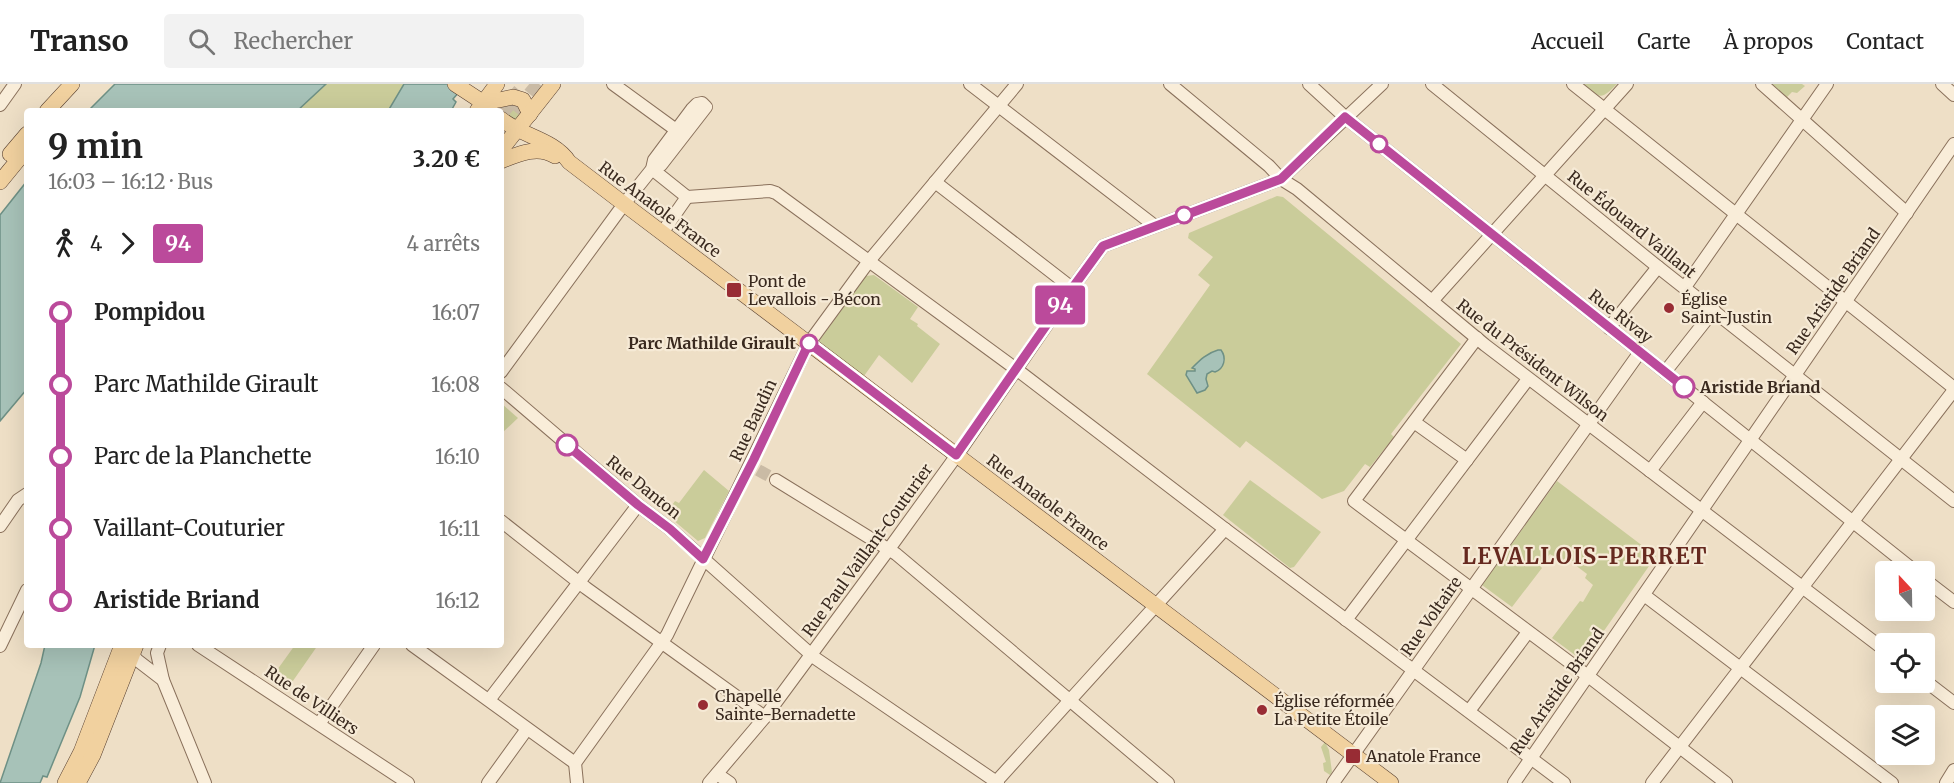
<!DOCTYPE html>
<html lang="fr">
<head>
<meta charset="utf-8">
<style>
	body { margin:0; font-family:Merriweather,serif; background:#f2f2f2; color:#222; height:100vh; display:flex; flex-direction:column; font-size:22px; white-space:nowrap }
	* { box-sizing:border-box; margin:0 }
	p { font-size:20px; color:#767676 }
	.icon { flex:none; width:33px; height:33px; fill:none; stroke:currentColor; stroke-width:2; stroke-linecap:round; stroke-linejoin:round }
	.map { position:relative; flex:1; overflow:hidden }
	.details { position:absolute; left:24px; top:24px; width:480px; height:540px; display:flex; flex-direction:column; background:#fff; border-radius:6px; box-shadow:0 6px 24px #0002 }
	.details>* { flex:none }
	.badge { padding:0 12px; border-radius:4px; font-size:21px; line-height:39px }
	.needle { width:39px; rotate:338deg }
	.fabs { position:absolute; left:1875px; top:477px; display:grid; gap:12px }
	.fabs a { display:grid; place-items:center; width:60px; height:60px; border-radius:6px; background:#fff; box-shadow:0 6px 24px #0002; font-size:30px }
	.map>.badge { position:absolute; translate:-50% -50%; box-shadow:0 0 0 3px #fff }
	.legs { display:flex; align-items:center; gap:9px; height:66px; padding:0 24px; font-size:20px }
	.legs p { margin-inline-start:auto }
	.summary { display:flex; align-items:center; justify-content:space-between; height:102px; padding:0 24px }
	h1 { font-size:33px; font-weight:700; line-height:45px }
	ul { padding:0 24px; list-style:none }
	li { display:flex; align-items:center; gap:21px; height:72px; font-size:22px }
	li i { display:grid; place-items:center; width:9px; height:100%; margin:0 8px; background:currentColor }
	li i::after { content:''; width:15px; height:15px; margin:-8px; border:4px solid; border-radius:50%; background:#fff }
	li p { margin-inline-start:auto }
	li:first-child i { background:linear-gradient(#0000 50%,currentColor 0) }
	li:last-child i { background:linear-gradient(currentColor 50%,#0000 0) }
	header { display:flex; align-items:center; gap:36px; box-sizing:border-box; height:84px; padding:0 30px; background:#fff; border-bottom:2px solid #e0e0e0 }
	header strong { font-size:28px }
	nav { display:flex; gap:33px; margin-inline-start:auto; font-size:21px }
	.search { width:420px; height:54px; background:#f2f2f2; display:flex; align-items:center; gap:15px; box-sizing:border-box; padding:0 21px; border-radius:6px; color:#767676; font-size:22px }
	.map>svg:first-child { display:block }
</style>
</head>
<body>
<header>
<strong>Transo</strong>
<div class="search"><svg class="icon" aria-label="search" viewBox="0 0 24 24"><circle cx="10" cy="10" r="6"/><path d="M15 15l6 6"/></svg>Rechercher</div>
<nav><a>Accueil</a><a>Carte</a><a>À propos</a><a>Contact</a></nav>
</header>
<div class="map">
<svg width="1954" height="699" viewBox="0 0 1954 699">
	<rect width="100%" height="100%" fill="#eedfc6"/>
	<g fill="#cacc9a">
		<path d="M326 0H404L388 27H297Z"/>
		<path d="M1583 0H1617C1600 17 1601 14 1583 0Z"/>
		<path d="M1772 0H1802L1805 2 1797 9 1792 8 1787 13Z"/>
		<path d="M517 18 522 27C520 32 518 35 513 36L504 31 499 23Z"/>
		<path d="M1277 112 1283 113 1461 260 1391 350 1394 353 1370 383 1365 380 1344 407 1322 415 1246 357 1240 364 1147 290 1210 201 1198 191 1213 173 1188 154 1189 149Z"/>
		<path d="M874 191 918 223 910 235 918 240 917 242 940 260 912 299 879 271 864 292 820 259V256L866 192Z"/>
		<path d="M501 319 518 334 501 350Z"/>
		<path d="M704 386 729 407 705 454 698 457 666 430 675 417 679 419Z"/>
		<path d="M1250 396 1321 448 1294 483 1290 484 1223 431Z"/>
		<path d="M1557 397 1656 472 1583 577 1552 554 1580 517 1583 518 1593 501 1585 494 1587 490 1566 474 1561 477 1550 470 1540 482 1542 484 1512 523 1482 501Z"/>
		<path d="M295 561H318L288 604 272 593Z"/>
		<path d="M1325 658 1329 666 1332 688 1330 691 1324 687 1323 679 1326 678 1321 663Z"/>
	</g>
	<g fill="#a7c2b8" stroke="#6e9085" stroke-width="1.5">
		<path d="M115 0H326L297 27H88Z"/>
		<path d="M404 0H466L453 15 456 18 451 27H388Z"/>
		<path d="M27 97V305L0 337V131Z"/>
		<path d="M1218 266H1221C1227 274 1224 285 1215 288L1212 287 1207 290 1206 295 1208 302 1205 306 1197 309 1186 291 1187 287H1195V285L1192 284C1200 276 1207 269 1218 266Z"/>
		<path d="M45 561H95L80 613 47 693 43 692 40 699H0L41 579Z"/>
	</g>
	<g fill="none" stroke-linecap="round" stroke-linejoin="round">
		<path stroke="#cabba5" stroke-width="12" stroke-dasharray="12 6" stroke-linecap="butt" d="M758 386 776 396"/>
		<g stroke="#cabba5" stroke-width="15" stroke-dasharray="15 8" stroke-linecap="butt">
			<path d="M501 29 520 7"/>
			<path d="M501 46 539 0"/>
		</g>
		<g stroke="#8a715c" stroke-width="14">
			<g id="minor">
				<path d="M613 0 683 51"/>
				<path d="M970 0 1155 142"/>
				<path d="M1170 0 1269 82 1281 95 1297 105 1485 261 1886 567"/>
				<path d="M1309 0 1345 33 1916 488"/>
				<path d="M1432 0 1658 183 1954 417"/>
				<path d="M1573 0 1954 304"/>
				<path d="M1762 0 1907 129"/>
				<path d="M1942 0 1954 11"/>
				<path d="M0 21 15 0"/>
				<path d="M652 85 687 113"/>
				<path d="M935 98 1072 204"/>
				<path d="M687 113 770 107 776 109 1016 285 1225 445 1564 699"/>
				<path d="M662 149 687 113"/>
				<path d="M1685 203 1827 0"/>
				<path d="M1432 217 1627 0"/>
				<path d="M1609 244 1658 183"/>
				<path d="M1477 254 1354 417 1588 592 1726 699"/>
				<path d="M501 288 624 120 652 85 661 81 706 23 702 19 697 20 692 25 654 76 652 85"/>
				<path d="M1665 288 1714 226"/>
				<path d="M501 304 638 421 670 445 815 574 998 699"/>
				<path d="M1414 338 1467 376"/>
				<path d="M1650 387 1703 318"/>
				<path d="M776 396 896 470 1168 699"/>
				<path d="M501 437 586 504 765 633"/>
				<path d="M0 442 18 416 27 410"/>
				<path d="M1924 495 1954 518"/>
				<path d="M1644 511 1892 699"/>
				<path d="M1346 536 1528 295"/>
				<path d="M160 561 157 569 163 596 205 699"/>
				<path d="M198 561 408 699"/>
				<path d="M412 561 575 679"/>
				<path d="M0 562 27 506"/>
				<path d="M129 565 137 576 163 596"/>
				<path d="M1924 596 1954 619"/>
				<path d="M489 616 638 421"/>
				<path d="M1469 627 1528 548"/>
				<path d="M319 640 374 561"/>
				<path d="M575 679 667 551 809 259 869 177 1017 0"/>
				<path d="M575 679 577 699"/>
				<path d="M717 690 730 699"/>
				<path d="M488 699 527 645"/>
				<path d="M709 699 765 633 889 465 962 364 1068 210 1103 162 1281 95 1382 0"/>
				<path d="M995 699 1225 445"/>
				<path d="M1333 699 1640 268"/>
				<path d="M1514 699 1954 60"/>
				<path d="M1652 699 1954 306"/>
				<path d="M1946 699 1954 686"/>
			</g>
		</g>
		<g stroke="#573f30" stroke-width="16">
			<g id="major">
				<path d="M455 0 490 23"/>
				<path d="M483 17 499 16 513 13 523 16 530 30"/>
				<path d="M47 27 72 0"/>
				<path d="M477 27 497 0"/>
				<path d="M501 35C521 52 554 55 569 78L624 120 1391 699"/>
				<path d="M501 66 553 0"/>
				<path d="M10 70 27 50"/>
				<path d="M501 77C518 70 538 61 555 72"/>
				<path d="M0 98 27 65"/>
				<path d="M65 699 81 668 122 561"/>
				<path d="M78 699 93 671 136 561"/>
			</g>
		</g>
		<use href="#minor" stroke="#f9edd9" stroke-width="12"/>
		<use href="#major" stroke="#f1d19f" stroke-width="15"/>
	</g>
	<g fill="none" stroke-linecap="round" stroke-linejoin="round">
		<g stroke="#fff" stroke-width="14">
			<path id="line-1" d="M567 361 638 421 670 445 703 475 754 375 809 259 956 371 1068 210 1103 162 1281 95 1345 33 1684 303"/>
		</g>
		<use href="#line-1" stroke="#bb4a9b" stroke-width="9"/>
	</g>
	<g fill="#fff" stroke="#bb4a9b" stroke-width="3">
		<circle cx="1379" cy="60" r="8"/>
		<circle cx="1184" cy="131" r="8"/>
		<circle cx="809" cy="259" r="8"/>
		<circle cx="1684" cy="303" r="10"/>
		<circle cx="567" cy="361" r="10"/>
	</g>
	<g fill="#982c34" stroke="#f6ead6" stroke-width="2">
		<rect x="726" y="198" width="16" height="16" rx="3"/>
		<circle cx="1669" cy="224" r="6"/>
		<circle cx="703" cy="621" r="6"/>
		<circle cx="1262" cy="626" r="6"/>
		<rect x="1345" y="664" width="16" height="16" rx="3"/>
	</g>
	<g text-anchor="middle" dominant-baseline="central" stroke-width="4.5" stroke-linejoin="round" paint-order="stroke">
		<g font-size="16" fill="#3a2a1f" stroke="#f6ead6">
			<text transform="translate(660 125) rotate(37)">Rue Anatole France</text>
			<text transform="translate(1632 140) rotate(39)">Rue Édouard Vaillant</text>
			<text transform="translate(1833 207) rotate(-55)">Rue Aristide Briand</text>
			<text transform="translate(1621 232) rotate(38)">Rue Rivay</text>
			<text transform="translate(1533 276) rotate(38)">Rue du Président Wilson</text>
			<text transform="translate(753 336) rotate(-65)">Rue Baudin</text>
			<text transform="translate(644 403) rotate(39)">Rue Danton</text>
			<text transform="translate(1048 418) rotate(37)">Rue Anatole France</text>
			<text transform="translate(867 466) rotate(-54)">Rue Paul Vaillant-Couturier</text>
			<text transform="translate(1431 532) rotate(-55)">Rue Voltaire</text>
			<text transform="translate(1557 607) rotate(-55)">Rue Aristide Briand</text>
			<text transform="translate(312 616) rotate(34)">Rue de Villiers</text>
		</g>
		<g font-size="16" fill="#3a2a1f" stroke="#f6ead6" text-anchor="start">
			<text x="748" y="197">Pont de<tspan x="748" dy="18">Levallois - Bécon</tspan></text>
			<text x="1681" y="215">Église<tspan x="1681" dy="18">Saint-Justin</tspan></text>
			<text x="715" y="612">Chapelle<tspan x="715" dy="18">Sainte-Bernadette</tspan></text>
			<text x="1274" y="617">Église réformée<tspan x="1274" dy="18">La Petite Étoile</tspan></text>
			<text x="1366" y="672">Anatole France</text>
		</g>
		<g font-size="16" font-weight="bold" fill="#3a2a1f" stroke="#f6ead6" text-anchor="end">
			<text x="796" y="259">Parc Mathilde Girault</text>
			<text x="1700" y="303" text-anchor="start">Aristide Briand</text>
		</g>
		<g font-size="22" font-weight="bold" letter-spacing="1.5" fill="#66291f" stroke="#f6ead6">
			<text x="1585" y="472">LEVALLOIS-PERRET</text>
		</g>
	</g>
</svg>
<div class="fabs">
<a><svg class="needle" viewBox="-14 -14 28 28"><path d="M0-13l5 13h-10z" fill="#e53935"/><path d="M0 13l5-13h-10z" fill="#767676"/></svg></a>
<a><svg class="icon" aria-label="locate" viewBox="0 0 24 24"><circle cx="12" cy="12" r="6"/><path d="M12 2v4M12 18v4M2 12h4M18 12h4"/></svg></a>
<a><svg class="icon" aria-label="layers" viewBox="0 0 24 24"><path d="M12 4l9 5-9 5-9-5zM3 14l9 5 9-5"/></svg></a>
</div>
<b class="badge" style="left:1060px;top:221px;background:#bb4a9b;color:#fff">94</b>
<section class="details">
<div class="summary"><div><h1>9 min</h1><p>16:03 – 16:12 · Bus</p></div><b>3.20 €</b></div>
<div class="legs"><svg class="icon" aria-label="walk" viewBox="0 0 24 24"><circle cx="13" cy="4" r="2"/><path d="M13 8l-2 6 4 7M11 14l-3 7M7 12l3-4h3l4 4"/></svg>4<svg class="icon" aria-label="forward" viewBox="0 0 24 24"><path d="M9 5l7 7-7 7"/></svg><b class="badge" style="background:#bb4a9b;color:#fff">94</b><p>4 arrêts</p></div>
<ul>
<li><i style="color:#bb4a9b"></i><b>Pompidou</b><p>16:07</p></li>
<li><i style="color:#bb4a9b"></i><span>Parc Mathilde Girault</span><p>16:08</p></li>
<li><i style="color:#bb4a9b"></i><span>Parc de la Planchette</span><p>16:10</p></li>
<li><i style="color:#bb4a9b"></i><span>Vaillant-Couturier</span><p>16:11</p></li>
<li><i style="color:#bb4a9b"></i><b>Aristide Briand</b><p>16:12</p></li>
</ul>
</section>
</div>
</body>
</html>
